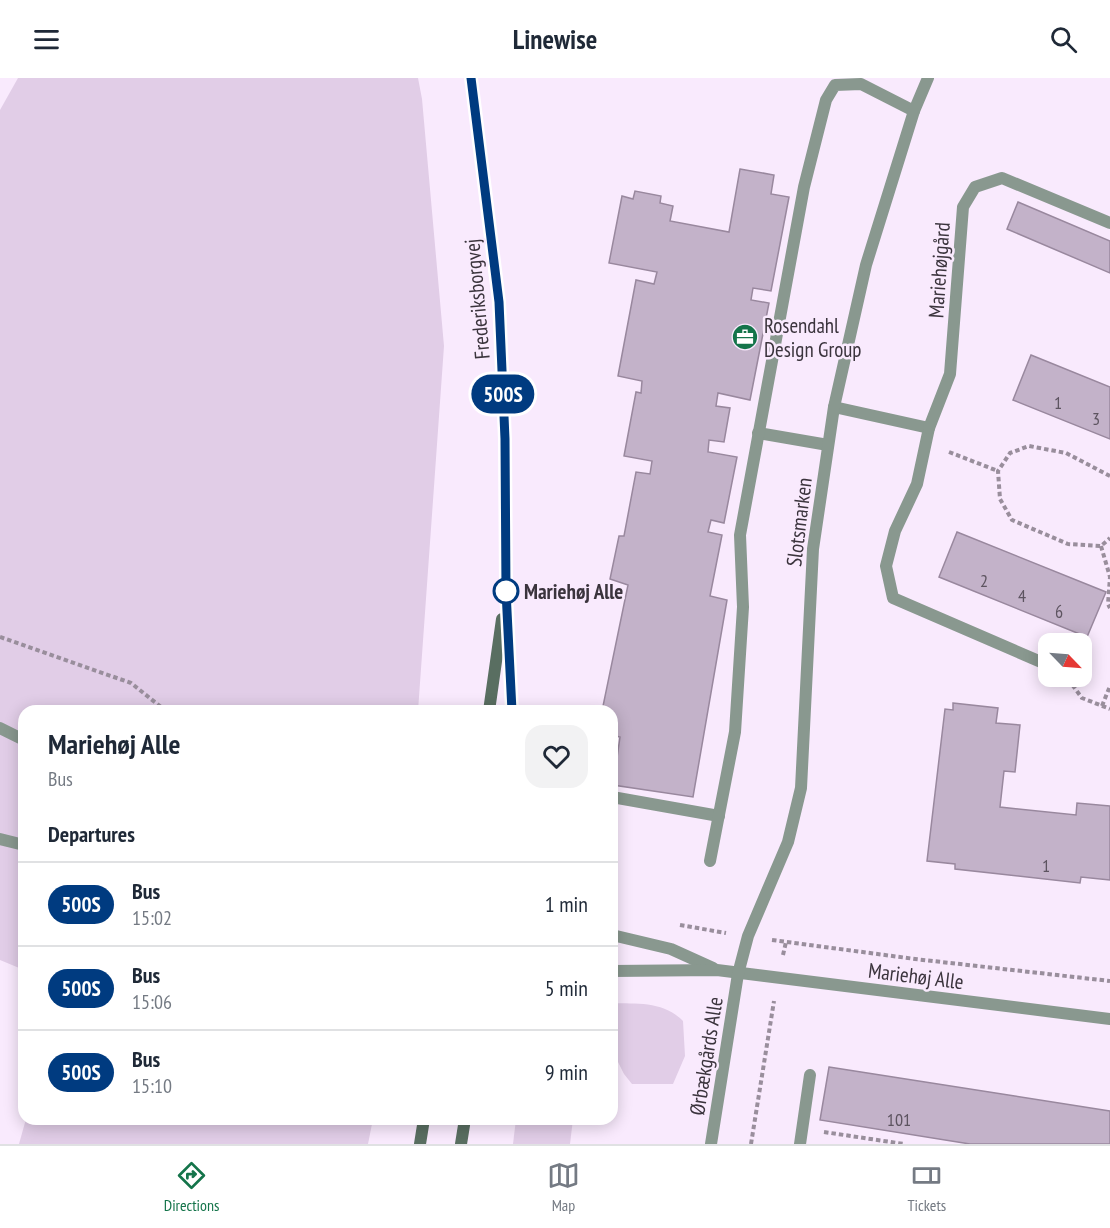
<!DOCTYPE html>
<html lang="en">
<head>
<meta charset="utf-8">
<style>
	body { margin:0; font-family:"PT Sans Narrow",sans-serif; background:#f2f2f3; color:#1f2937; height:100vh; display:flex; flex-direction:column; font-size:22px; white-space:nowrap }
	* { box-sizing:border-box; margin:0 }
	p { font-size:20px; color:#747a83 }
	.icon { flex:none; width:33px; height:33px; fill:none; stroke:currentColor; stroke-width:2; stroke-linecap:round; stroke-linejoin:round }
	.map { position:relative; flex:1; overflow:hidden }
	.side { position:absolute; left:18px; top:627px; width:600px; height:420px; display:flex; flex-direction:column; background:#fff; border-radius:18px; box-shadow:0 3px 15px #0003 }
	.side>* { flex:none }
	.badge { padding:0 12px; border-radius:20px; font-size:21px; line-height:39px }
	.needle { width:39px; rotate:115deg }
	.controls { position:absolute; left:1038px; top:555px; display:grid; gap:12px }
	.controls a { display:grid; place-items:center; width:54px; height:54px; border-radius:12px; background:#fff; box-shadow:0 3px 15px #0003; font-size:30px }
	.map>.badge { position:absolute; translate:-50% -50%; box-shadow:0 0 0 3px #fff }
	h2 { padding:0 30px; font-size:22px; line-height:54px }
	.round { display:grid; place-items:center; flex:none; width:63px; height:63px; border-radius:18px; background:#f2f2f3 }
	.head { display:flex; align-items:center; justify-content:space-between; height:102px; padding:0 30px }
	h1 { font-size:28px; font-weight:700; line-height:45px }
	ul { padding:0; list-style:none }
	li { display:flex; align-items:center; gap:18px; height:84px; padding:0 30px; border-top:2px solid #e0e1e3 }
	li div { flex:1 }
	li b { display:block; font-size:22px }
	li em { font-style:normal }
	li .badge { min-width:66px; font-weight:700; text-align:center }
	header { display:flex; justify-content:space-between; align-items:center; height:78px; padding:0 30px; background:#fff; font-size:27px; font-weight:700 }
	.menu { display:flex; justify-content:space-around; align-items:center; height:84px; border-top:2px solid #e0e1e3; background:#fff; font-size:16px; color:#747a83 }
	.menu a { display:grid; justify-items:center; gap:3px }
	.menu .selected { color:#14744a }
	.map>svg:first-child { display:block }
</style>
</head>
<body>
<header><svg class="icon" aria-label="menu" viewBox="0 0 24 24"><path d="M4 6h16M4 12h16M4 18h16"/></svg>Linewise<svg class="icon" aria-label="search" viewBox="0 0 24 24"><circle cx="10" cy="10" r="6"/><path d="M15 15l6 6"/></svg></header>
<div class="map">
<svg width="1110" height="1066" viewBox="0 0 1110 1066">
	<rect width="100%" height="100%" fill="#f9eafd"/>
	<g fill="#e1cde7">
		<path d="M18 0H418L422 21 444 268 418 633H24V892L0 882V32Z"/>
		<path d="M612 925C638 926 663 923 683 943L685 978 673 1006H632L624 996 618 984 612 982Z"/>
		<path d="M26 1041H373L368 1066H19Z"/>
		<path d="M516 1041H573L570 1066H513Z"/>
	</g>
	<g fill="#c3b2c9" stroke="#99889e" stroke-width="1.5">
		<path d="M740 91 774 97 771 116 789 119 771 213 753 210 751 222 769 225 750 322 718 315 716 328 730 330 724 364 709 362 708 374 737 379 724 445 711 442 708 454 722 457 710 518 727 522 693 719 613 707 620 659 612 657V633H602L628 507 610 501 619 458H624L636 394 650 396 652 383 624 378 636 314 641 315 642 303 618 298 636 202 654 206 657 194 609 185 622 118 633 121 635 113 661 118 660 125 673 128 670 143 729 154Z"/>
		<path d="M1018 124 1110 163V195L1007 151Z"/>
		<path d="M1031 277 1110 309V361L1013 322Z"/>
		<path d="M957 454 1106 514 1087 559 939 499Z"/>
		<path d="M953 625 998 630 996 645 1020 647 1015 694 1004 693 1000 729 1076 737 1077 725 1110 728V802L1081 799 1080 805 955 791V786L927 783 945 631 953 632Z"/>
		<path d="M829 989 1110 1033V1066H970L820 1042Z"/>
	</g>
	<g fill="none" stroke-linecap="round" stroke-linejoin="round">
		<g stroke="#998e9c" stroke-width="4" stroke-dasharray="4.5 3" stroke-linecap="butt">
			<path d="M949 374 998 393"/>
			<path d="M1110 398 1066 375 1029 368 1010 375 998 393 1000 421 1012 442 1068 466 1101 468 1110 460"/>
			<path d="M1101 468 1110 499 1108 526 1110 530"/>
			<path d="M0 559 131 605 166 633"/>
			<path d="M1068 601 1082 620 1110 631"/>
			<path d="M1102 628 1110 608"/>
			<path d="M680 847 726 855"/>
			<path d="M772 862 915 881 1110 903"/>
			<path d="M783 877 786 864"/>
			<path d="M824 1054 904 1066"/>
			<path d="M751 1066 774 923"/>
		</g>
		<g stroke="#89988f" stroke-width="12">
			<path d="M758 355 828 367"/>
			<path d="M612 719 719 738"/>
			<path d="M710 783 735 654 743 529 740 457 804 109 826 22 835 7 861 6 914 33"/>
			<path d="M800 1066 810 997"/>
		</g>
		<g stroke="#89988f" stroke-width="12">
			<path d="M834 329 929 350 917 406 895 453 886 488 893 520 1048 587"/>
			<path d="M929 350 950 296 963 129 975 109 1002 100 1110 145"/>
			<path d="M0 650 24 662"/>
			<path d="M0 761 24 767"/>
			<path d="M612 857 671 871 713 890"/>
			<path d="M612 893 717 892 1110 941"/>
			<path d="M711 1066 738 896 748 858 788 764 801 710 813 471 834 329 866 187 914 33 928 0"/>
		</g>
		<g stroke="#596e61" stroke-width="12">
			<path d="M471 0 499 223 505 361 506 513 512 633"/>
			<path d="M489 633 502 541"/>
			<path d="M420 1066 424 1041"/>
			<path d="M461 1066 465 1041"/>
		</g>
	</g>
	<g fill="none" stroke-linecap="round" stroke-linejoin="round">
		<g stroke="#fff" stroke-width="14">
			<path id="line" d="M471 0 499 224 505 361 506 513 512 633"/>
		</g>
		<use href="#line" stroke="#003b80" stroke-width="9"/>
	</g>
	<defs>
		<g id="office-disc" transform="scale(1.35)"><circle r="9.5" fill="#14744a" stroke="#f9eafd"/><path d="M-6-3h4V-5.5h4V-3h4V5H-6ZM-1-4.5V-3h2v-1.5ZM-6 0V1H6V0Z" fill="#fff"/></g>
	</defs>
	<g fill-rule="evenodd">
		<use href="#office-disc" x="745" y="259"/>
	</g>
	<circle fill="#fff" stroke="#003b80" stroke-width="3" cx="506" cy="513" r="12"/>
	<g text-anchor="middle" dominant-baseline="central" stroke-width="5" stroke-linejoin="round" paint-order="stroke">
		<g font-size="18" fill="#5d5460">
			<text x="1058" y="324">1</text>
			<text x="1096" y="340">3</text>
			<text x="984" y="502">2</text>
			<text x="1022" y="517">4</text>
			<text x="1059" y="533">6</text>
			<text x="1046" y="787">1</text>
			<text x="899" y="1041">101</text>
		</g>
		<g font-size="21" fill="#3b343d" stroke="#f9eafd">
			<text transform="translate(939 192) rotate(-86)">Mariehøjgård</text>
			<text transform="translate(477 221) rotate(-95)">Frederiksborgvej</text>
			<text transform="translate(799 444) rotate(-83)">Slotsmarken</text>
			<text transform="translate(916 898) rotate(7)">Mariehøj Alle</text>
			<text transform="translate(706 978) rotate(-81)">Ørbækgårds Alle</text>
		</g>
		<g font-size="21" fill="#3b343d" stroke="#f9eafd" text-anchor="start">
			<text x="764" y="247">Rosendahl<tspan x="764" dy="24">Design Group</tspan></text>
		</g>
		<g font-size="21" font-weight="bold" fill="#3b343d" stroke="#f9eafd" text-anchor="start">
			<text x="524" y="513">Mariehøj Alle</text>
		</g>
	</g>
</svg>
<div class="controls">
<a><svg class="needle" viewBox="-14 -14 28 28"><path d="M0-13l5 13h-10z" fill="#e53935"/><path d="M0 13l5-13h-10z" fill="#747a83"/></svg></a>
</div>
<b class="badge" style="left:503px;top:316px;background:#003b80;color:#fff">500S</b>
<section class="side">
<div class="head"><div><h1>Mariehøj Alle</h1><p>Bus</p></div><a class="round"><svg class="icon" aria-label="heart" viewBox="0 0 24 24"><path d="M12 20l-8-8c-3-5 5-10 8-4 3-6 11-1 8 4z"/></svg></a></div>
<h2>Departures</h2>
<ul>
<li><span class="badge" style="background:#003b80;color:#fff">500S</span><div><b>Bus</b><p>15:02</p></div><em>1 min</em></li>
<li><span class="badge" style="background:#003b80;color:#fff">500S</span><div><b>Bus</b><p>15:06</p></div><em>5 min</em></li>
<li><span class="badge" style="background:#003b80;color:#fff">500S</span><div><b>Bus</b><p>15:10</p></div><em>9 min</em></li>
</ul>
</section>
</div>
<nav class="menu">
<a class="selected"><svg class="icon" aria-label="directions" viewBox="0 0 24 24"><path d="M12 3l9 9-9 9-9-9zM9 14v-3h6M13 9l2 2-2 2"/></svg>Directions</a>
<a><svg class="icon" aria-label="map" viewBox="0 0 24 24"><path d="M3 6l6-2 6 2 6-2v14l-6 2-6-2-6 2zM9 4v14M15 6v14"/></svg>Map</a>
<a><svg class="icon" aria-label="tickets" viewBox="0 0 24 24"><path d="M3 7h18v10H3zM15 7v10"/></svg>Tickets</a>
</nav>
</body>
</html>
